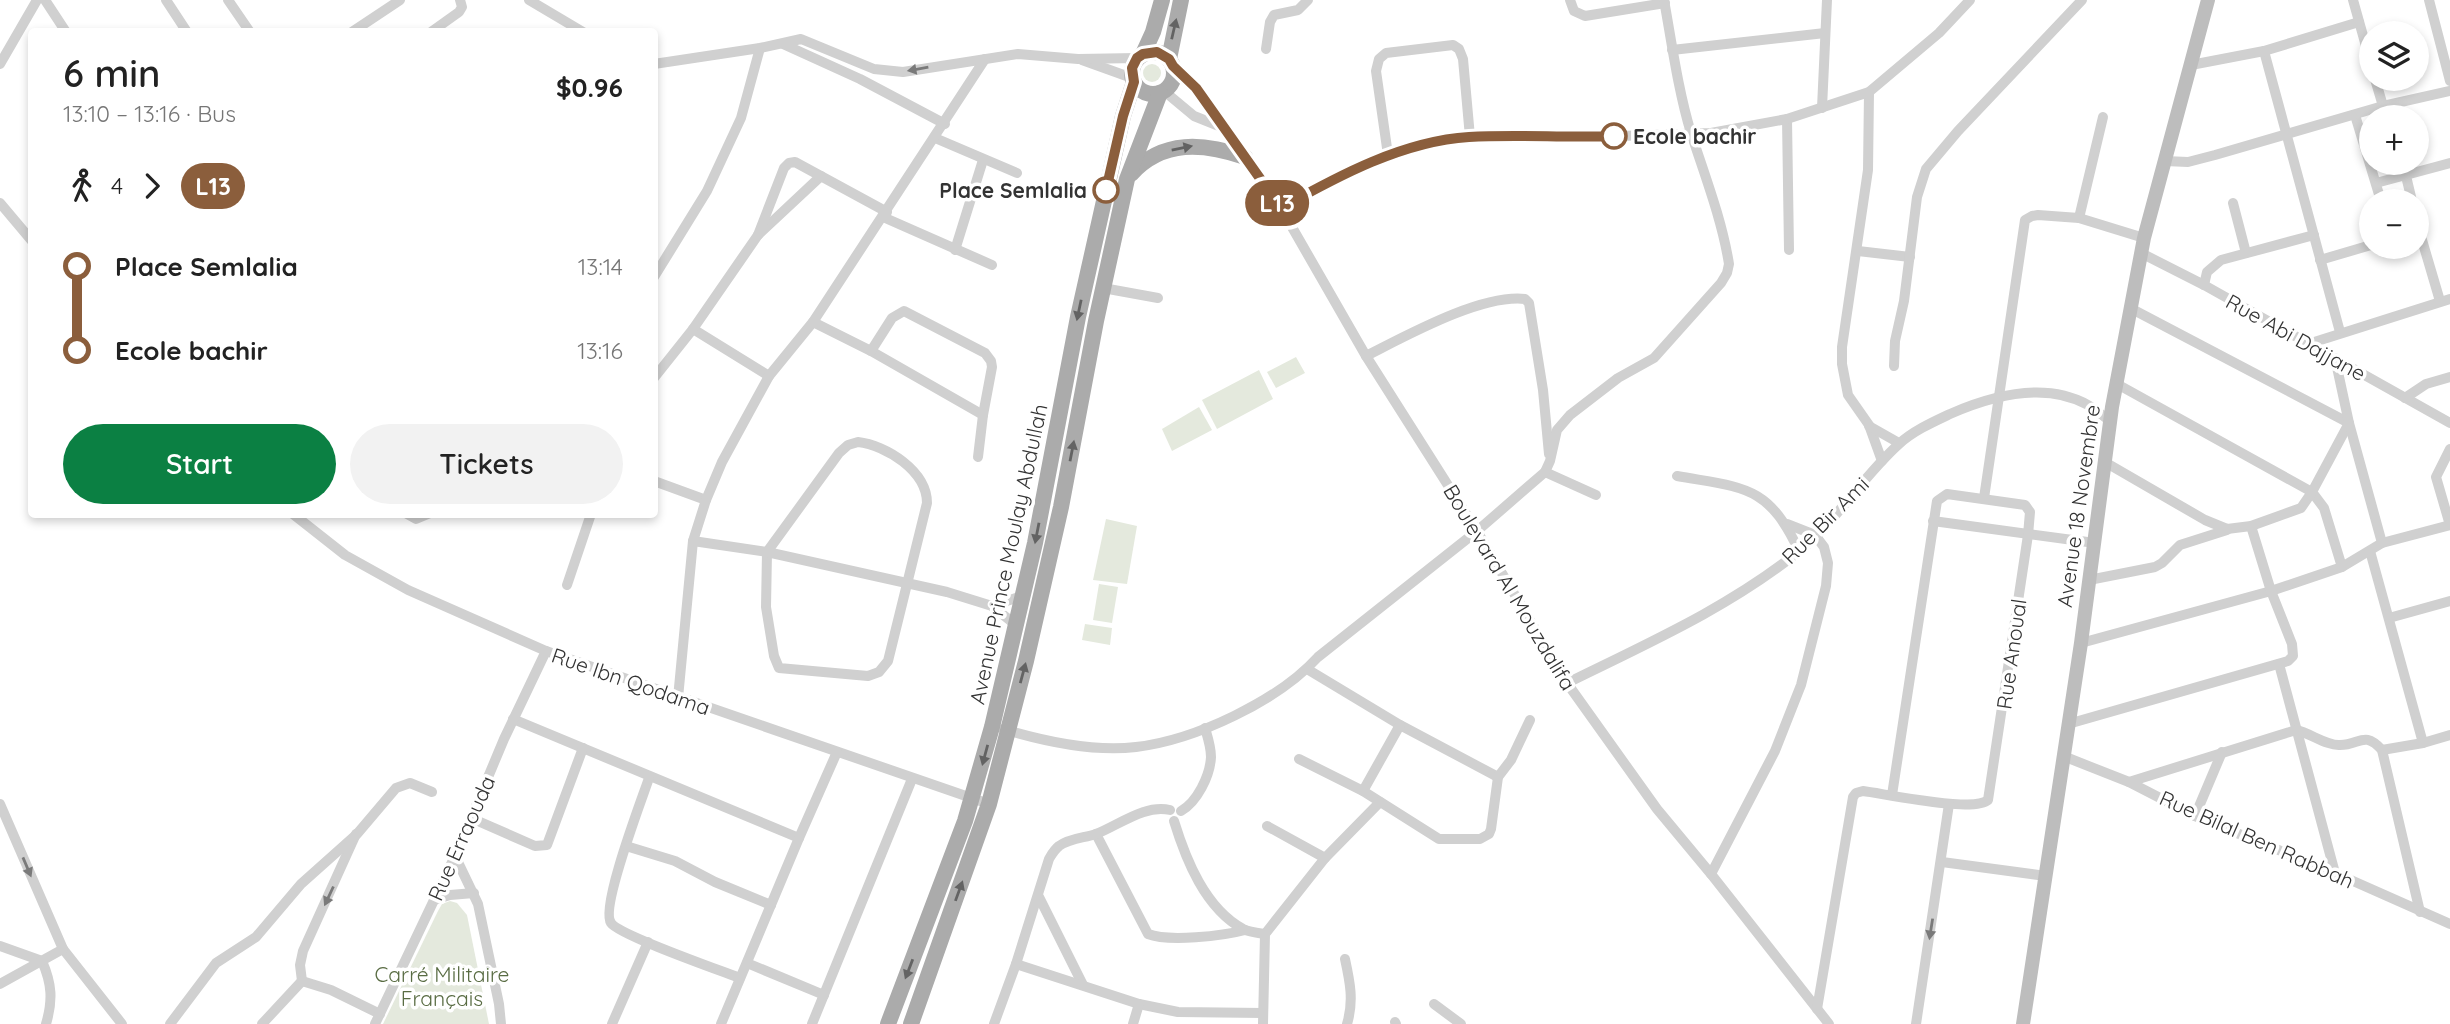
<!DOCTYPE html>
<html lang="en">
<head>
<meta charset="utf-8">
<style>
	body { margin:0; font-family:Quicksand,sans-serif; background:#f2f2f2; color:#222; height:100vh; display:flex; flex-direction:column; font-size:26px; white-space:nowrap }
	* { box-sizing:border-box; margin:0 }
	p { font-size:23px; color:#767676 }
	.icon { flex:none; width:38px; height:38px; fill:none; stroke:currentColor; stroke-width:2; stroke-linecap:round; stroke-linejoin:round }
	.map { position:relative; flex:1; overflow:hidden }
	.side { position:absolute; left:28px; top:28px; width:630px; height:490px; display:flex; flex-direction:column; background:#fff; border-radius:7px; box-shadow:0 4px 10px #0003 }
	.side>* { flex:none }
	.badge { padding:0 14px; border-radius:23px; font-size:24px; line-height:46px }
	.buttons { position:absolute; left:2359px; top:21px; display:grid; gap:14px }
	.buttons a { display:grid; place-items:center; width:70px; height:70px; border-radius:50%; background:#fff; box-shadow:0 4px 10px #0003; font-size:35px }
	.map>.badge { position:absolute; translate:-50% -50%; box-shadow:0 0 0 4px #fff }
	.legs { display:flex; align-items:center; gap:10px; height:77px; padding:0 35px; font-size:23px }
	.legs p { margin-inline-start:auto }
	.overview { display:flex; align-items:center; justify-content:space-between; height:119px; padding:0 35px }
	h1 { font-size:38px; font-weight:600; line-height:52px }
	.cta { display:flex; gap:14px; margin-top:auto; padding:14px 35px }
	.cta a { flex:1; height:80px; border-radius:42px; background:#0b8043; color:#fff; font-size:28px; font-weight:600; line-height:80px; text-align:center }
	.cta a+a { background:#f2f2f2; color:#222 }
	ul { padding:0 35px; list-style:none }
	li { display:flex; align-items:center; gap:24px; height:84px; font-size:26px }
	li i { display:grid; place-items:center; width:10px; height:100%; margin:0 9px; background:currentColor }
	li i::after { content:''; width:18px; height:18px; margin:-9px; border:5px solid; border-radius:50%; background:#fff }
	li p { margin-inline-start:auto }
	li:first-child i { background:linear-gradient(#0000 50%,currentColor 0) }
	li:last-child i { background:linear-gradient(currentColor 50%,#0000 0) }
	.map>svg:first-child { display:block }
</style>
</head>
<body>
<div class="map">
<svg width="2450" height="1024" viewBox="0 0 2450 1024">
	<rect width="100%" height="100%" fill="#fff"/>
	<g fill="#e4e9dd">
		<circle cx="1152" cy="73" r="9"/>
		<path d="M1296 357 1305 373 1276 388 1267 372Z"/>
		<path d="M1259 370 1273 399 1217 429 1202 400Z"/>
		<path d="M1199 407 1212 430 1172 451 1162 429Z"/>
		<path d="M1106 519 1137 526 1127 584 1093 580Z"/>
		<path d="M1099 584 1118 587 1112 623 1093 620Z"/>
		<path d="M1085 624 1112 628 1110 645 1082 640Z"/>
		<path d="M450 901 457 903 467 915 489 1024H383L438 911 442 904Z"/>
	</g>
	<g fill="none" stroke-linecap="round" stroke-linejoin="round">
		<g stroke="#d0d0d0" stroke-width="10">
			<path d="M45 0 66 32"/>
			<path d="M166 0 187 32"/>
			<path d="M228 0 250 32"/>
			<path d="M529 0 583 32"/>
			<path d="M1570 0 1574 11 1585 16 1665 3"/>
			<path d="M2353 0 2371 64"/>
			<path d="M2429 0 2450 81"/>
			<path d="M352 32 400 0"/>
			<path d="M431 32 459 12 462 7 460 0"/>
			<path d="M783 44 860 79 945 124"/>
			<path d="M1266 49 1270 22 1274 15 1298 10 1308 0"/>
			<path d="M1672 50 1825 33"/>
			<path d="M2264 51 2340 332"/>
			<path d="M1082 60 1132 78"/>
			<path d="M0 64 37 0"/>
			<path d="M654 64 760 48 801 39 874 69 903 72 1018 54 1078 59 1137 58"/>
			<path d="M2191 65 2264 51 2359 22"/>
			<path d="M1173 66 1196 88 1207 102 1281 208 1366 356 1477 531 1567 683 1657 809 1711 874 1829 1024"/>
			<path d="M2375 79 2383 106"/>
			<path d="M1164 91 1194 116 1224 128"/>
			<path d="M1869 92 1868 170 1842 347V364L1848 395 1869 425 1882 461"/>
			<path d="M1822 108 1827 0"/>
			<path d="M2355 115 2381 201"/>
			<path d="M1787 119 1789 250"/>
			<path d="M935 138 1017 173"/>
			<path d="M1388 155 1376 71 1379 59 1386 53 1453 45 1459 49 1463 59 1470 137"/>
			<path d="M2165 161 2188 162 2215 155 2383 106 2450 91"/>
			<path d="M2406 176 2412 201"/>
			<path d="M2376 183 2450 163"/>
			<path d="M0 203 32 241"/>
			<path d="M2233 203 2246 253"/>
			<path d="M1281 208C1342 174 1399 146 1470 137H1590L1711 133 1787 119 1869 92 1939 33 1970 0"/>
			<path d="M883 217 992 265"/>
			<path d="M2079 218 2103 117"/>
			<path d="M2417 223 2440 301"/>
			<path d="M758 235 821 176"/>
			<path d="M955 250 983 160"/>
			<path d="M1858 251 1910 257"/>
			<path d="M2141 253 2204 285 2450 423"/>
			<path d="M2320 260 2371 245"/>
			<path d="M654 277 707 191 741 118 760 48"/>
			<path d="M2204 285 2207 272 2221 260 2314 235"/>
			<path d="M1103 288 1158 298"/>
			<path d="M2130 308 2349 423 2312 492 2324 508 2342 567"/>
			<path d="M813 322 871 351 983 415"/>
			<path d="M693 329 769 376"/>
			<path d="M2308 344 2450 299"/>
			<path d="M871 351 892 318 904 311 985 353 991 361 992 367 983 415 978 457"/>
			<path d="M1366 356C1406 336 1481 294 1525 299L1529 303 1543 390 1549 454"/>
			<path d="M2335 358 2349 423 2382 543"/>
			<path d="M1894 366 1895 341 1904 301 1917 197 1926 169 1958 131 2082 0"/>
			<path d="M654 378 693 329 758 235 784 168 789 163 795 162 887 212"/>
			<path d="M2405 398 2426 384 2450 377"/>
			<path d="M1869 426 1899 443"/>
			<path d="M858 442C886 445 927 471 927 503L888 661 879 672 868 676 779 668 774 656 766 607 767 552 839 453 848 445Z"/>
			<path d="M2103 461 2205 520 2227 529 2251 526 2301 508 2312 492 2117 384"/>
			<path d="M1545 472 1596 495"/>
			<path d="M1677 476C1743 488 1768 484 1799 551"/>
			<path d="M654 481 706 500"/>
			<path d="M1984 498 2025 220 2032 216 2038 215 2079 218 2144 238"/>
			<path d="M293 514 345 555 408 590 546 651 989 804"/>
			<path d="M407 514 416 519 428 514"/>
			<path d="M1933 521 2095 543"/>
			<path d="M2450 525 2436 477 2450 449"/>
			<path d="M693 541 767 552 947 592 992 606 1016 625"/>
			<path d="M2370 551 2423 743"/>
			<path d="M2089 580 2155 567 2162 563 2180 545 2227 530"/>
			<path d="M567 585 591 514"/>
			<path d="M992 606 1022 596"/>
			<path d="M2389 618 2450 601"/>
			<path d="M2081 643 2271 591 2342 567 2382 543 2450 525"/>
			<path d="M2279 664 2335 873"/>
			<path d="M1307 669 1400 725 1498 777"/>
			<path d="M1567 683C1646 644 1728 608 1798 552 1836 522 1863 476 1899 444 1913 431 1933 422 1950 414 1991 396 2045 381 2088 405 2095 409 2102 415 2110 421"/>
			<path d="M678 698 693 541 706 500 722 462 769 376 813 322 985 59"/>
			<path d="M513 719 799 838"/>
			<path d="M2068 724 2288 661 2293 656 2292 644 2271 591 2251 526"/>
			<path d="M1003 729C1043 741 1095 752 1136 747 1195 740 1278 701 1318 657L1477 531 1545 472 1550 461 1557 430 1570 415 1618 378 1654 358 1721 283 1727 273 1729 264C1722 220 1705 176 1691 133 1678 90 1672 44 1664 0"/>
			<path d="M2382 750 2423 743 2450 735"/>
			<path d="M2063 756 2129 782 2195 816 2335 873 2450 924"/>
			<path d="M1299 759 1363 791 1439 839H1480L1489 834 1491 829 1498 777 1511 760 1530 720"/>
			<path d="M649 778C642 799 600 908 611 923 619 935 719 970 740 978"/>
			<path d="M2129 782 2296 730C2310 733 2327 746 2340 745 2360 745 2364 730 2382 750L2420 912"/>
			<path d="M1363 791 1400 725"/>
			<path d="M0 804 63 949 122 1024"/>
			<path d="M1181 811C1197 802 1210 776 1211 757 1211 747 1208 738 1205 728"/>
			<path d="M2195 816 2222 752"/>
			<path d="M471 818 535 846 547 845 583 748"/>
			<path d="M1174 821C1186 860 1205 908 1243 929 1249 932 1258 933 1265 934"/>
			<path d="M1267 826 1325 858"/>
			<path d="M1096 834 1148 934C1168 942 1223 936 1245 930"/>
			<path d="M626 846 675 861 715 882 771 905"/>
			<path d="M455 856 478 904 499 1004 501 1024"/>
			<path d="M1942 862 2046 876"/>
			<path d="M1711 874 1775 751 1801 685 1826 586 1828 563 1824 547 1815 535 1787 524"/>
			<path d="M1039 897 1083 985"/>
			<path d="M434 900 450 895 474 893"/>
			<path d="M0 946 42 961C52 984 53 1000 46 1024"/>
			<path d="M1345 959C1350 982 1354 1001 1347 1024"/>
			<path d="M747 963 824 995"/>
			<path d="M1016 964 1139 1004 1178 1012 1263 1013"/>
			<path d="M302 981 300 965 303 951 356 834"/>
			<path d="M302 981 331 990 380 1014"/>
			<path d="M0 984 63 949"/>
			<path d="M1434 1004 1461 1024"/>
			<path d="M1817 1009 1853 797 1856 793 1863 791C1886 794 1974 813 1988 800L2028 535 2030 512 2025 505 1947 494 1937 501 1892 795"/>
			<path d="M1395 1022 1396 1024"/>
			<path d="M170 1024 216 963 256 937 301 884 357 834 396 788 410 783 432 792"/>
			<path d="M262 1024 302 981"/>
			<path d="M375 1024 455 856 504 739 546 651"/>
			<path d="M612 1024 648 942"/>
			<path d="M721 1024 799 838 837 752"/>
			<path d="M812 1024 912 779"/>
			<path d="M994 1024 1016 964 1049 859C1052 854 1054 850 1059 846 1070 838 1084 838 1096 834 1119 825 1145 804 1170 810"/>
			<path d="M1133 1024 1139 1004"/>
			<path d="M1263 1024 1265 934 1325 858 1380 802"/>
			<path d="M1916 1024 1949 804"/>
		</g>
		<path stroke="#bdbdbd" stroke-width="14" d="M2023 1024 2081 643 2112 407 2144 238 2208 0"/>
		<g stroke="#ababab" stroke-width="16">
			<circle cx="1153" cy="73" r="21"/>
			<path d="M1143 54 1153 32 1162 0"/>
			<path d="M1169 59 1181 0"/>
			<path d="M1131 174C1163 139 1204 143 1245 157"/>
			<path d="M888 1024 965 821 992 727 1035 543 1078 317 1123 116 1134 82"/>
			<path d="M911 1024 989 804 1026 661 1061 507 1096 321 1127 179 1160 93"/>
		</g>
	</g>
	<defs><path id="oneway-solid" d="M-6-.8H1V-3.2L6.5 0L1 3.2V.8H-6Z" transform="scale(1.75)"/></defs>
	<g fill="#636363">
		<use href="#oneway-solid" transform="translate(1174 29) rotate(-77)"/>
		<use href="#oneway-solid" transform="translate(1182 148) rotate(-11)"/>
		<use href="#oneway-solid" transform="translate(1079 310) rotate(102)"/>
		<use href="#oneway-solid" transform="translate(1072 451) rotate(-79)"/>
		<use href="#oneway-solid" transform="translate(1037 533) rotate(101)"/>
		<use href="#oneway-solid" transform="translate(1023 673) rotate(-75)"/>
		<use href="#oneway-solid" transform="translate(985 755) rotate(105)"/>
		<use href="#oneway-solid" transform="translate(959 891) rotate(-70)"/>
		<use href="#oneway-solid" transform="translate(909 969) rotate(111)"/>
	</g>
	<g fill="#7a7a7a">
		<use href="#oneway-solid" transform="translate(918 69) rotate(170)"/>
		<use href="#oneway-solid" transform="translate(27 867) rotate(67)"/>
		<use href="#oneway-solid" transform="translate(329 896) rotate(115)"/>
		<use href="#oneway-solid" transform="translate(1931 929) rotate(99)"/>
	</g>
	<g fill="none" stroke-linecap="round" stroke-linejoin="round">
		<g stroke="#fff" stroke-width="16">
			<path id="line-1" d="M1106 190 1123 116 1134 82 1132 68 1137 58 1143 54 1157 52 1169 59 1173 66 1196 88 1281 208C1338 176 1403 141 1469 137 1517 134 1566 138 1614 136"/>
		</g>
		<use href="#line-1" stroke="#8b5e3c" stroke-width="10"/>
	</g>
	<g fill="#fff" stroke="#8b5e3c" stroke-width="3.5">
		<circle cx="1614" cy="136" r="12"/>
		<circle cx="1106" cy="190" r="12"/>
	</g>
	<g text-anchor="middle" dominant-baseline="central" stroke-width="7" stroke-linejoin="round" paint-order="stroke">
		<g font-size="21" font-weight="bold" fill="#333" stroke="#fff" text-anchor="start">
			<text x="1633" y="136">Ecole bachir</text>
			<text x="1087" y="190" text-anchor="end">Place Semlalia</text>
		</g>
		<g font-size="21" fill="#333" stroke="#fff">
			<text transform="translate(2296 337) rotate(29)">Rue Abi Dajjane</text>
			<text transform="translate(2078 506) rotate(-82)">Avenue 18 Novembre</text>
			<text transform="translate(1825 520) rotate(-45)">Rue Bir Ami</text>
			<text transform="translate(1008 554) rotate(-78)">Avenue Prince Moulay Abdullah</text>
			<text transform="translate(1510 587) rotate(59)">Boulevard Al Mouzdalifa</text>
			<text transform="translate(2011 654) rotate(-82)">Rue Anoual</text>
			<text transform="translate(631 681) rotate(19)">Rue Ibn Qodama</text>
			<text transform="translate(461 838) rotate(-66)">Rue Erraouda</text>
			<text transform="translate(2257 839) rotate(24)">Rue Bilal Ben Rabbah</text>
		</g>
		<g font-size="21" fill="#596c43" stroke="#fff">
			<text x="442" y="974">Carré Militaire<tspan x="442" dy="24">Français</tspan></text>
		</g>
	</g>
</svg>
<div class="buttons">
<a><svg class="icon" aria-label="layers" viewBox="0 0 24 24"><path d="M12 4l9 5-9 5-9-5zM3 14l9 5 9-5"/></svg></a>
<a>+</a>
<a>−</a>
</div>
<b class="badge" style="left:1277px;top:203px;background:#8b5e3c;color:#fff">L13</b>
<section class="side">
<div class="overview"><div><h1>6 min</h1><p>13:10 – 13:16 · Bus</p></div><b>$0.96</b></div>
<div class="legs"><svg class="icon" aria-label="walk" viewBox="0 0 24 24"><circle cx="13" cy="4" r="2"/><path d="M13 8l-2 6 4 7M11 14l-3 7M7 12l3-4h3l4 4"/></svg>4<svg class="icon" aria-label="forward" viewBox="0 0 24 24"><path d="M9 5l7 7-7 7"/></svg><b class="badge" style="background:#8b5e3c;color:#fff">L13</b></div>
<ul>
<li><i style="color:#8b5e3c"></i><b>Place Semlalia</b><p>13:14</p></li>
<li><i style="color:#8b5e3c"></i><b>Ecole bachir</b><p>13:16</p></li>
</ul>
<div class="cta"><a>Start</a><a>Tickets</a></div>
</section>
</div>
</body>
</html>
